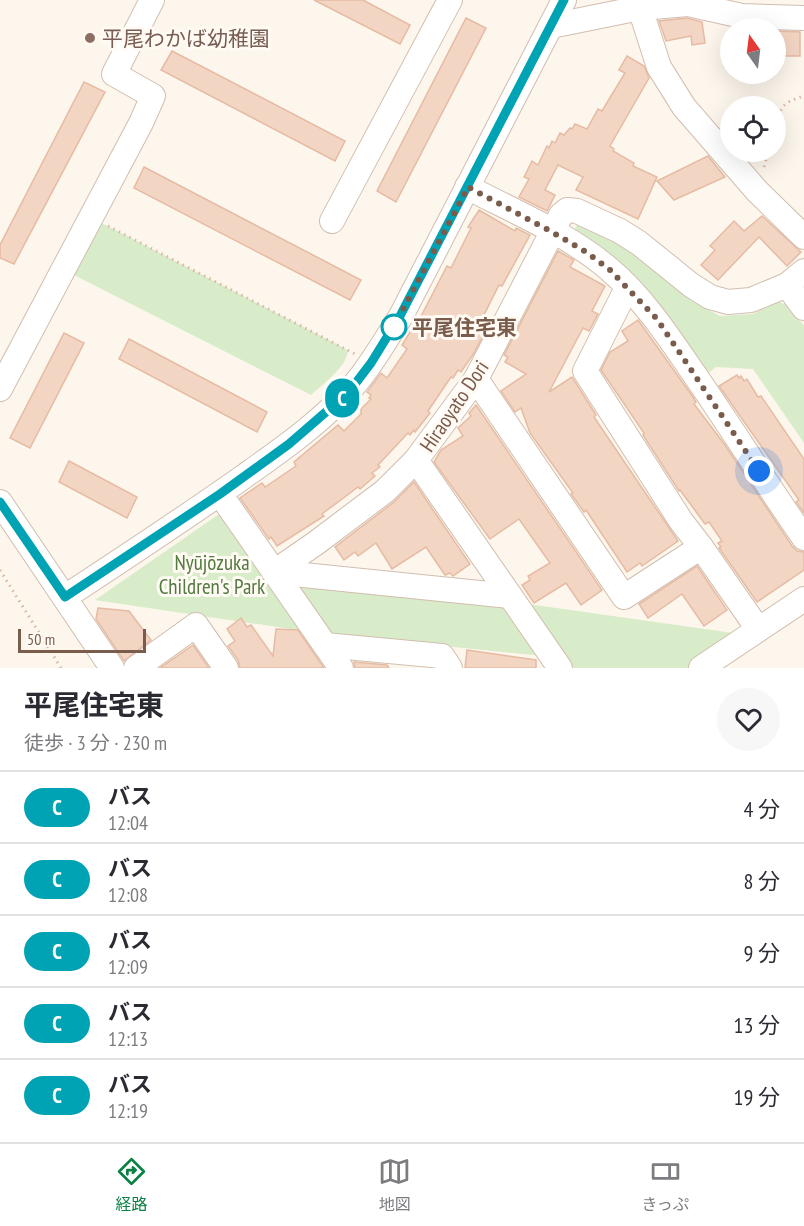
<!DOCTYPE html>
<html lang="ja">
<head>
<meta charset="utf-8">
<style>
	body { margin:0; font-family:"PT Sans Narrow","Noto Sans JP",sans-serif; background:#f7f7f7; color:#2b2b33; height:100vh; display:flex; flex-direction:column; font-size:22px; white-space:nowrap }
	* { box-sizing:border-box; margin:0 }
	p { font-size:20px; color:#7c7c81 }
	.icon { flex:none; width:33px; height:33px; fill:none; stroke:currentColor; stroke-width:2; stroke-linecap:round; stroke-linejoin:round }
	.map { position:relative; height:668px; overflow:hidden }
	.drawer { display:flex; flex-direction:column; background:#fff; flex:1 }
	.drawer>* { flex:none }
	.badge { padding:0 12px; border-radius:20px; font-size:21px; line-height:39px }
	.needle { width:39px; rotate:346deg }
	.fabs { position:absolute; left:720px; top:18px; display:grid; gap:12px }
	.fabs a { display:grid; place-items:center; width:66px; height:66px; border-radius:50%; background:#fff; box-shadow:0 6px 24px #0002; font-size:30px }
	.scale { position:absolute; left:18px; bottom:15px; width:128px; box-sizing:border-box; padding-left:6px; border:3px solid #7a5c4d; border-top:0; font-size:16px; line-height:21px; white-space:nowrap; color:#7a5c4d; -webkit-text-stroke:4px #fffaf3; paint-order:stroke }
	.you { position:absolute; width:30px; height:30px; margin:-15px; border:4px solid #fff; border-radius:50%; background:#1a73e8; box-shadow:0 0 0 9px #1a73e833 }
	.map>.badge { position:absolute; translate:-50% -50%; box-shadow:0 0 0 3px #fff }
	.round { display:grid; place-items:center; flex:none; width:63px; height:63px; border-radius:32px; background:#f7f7f7 }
	.summary { display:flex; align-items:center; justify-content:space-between; height:102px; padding:0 24px }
	h1 { font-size:28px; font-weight:700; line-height:45px }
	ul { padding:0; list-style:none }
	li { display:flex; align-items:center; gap:18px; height:72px; padding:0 24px; border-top:2px solid #e1e1e2 }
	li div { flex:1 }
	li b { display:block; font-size:22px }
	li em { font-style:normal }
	li .badge { min-width:66px; font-weight:700; text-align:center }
	.dock { display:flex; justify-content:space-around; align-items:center; height:84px; border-top:2px solid #e1e1e2; background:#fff; font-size:16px; color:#7c7c81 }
	.dock a { display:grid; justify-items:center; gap:3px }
	.dock .on { color:#0b8043 }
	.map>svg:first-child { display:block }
</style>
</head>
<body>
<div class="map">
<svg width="804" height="668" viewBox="0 0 804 668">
	<rect width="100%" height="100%" fill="#fdf6ec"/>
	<g fill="#d8ecc9">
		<path d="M90 217 348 350C347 367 323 384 311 395L64 270Z"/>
		<path d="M578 222 607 234 676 284 703 307 720 316 753 314 779 301 783 304 788 302 804 326V443L753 369 716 367 707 374C695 359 687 342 677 327 650 289 609 261 574 232Z"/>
		<path d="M222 512 304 631 95 600Z"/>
		<path d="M295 582 508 605 543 656 327 634Z"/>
		<path d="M528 604 733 633 719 649 689 668H574Z"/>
	</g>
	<g fill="#f3d5c3" stroke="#e6bba3" stroke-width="1.5">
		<path d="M314 0H363L410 25 400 44Z"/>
		<path d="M466 18 486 28 396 202 377 191Z"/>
		<path d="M687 18 702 22 705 43 692 45 691 36 666 41 659 21Z"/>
		<path d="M776 31 800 32V56H776Z"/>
		<path d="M172 51 345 141 335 161 161 70Z"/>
		<path d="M627 56 644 66 649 78 610 146 614 149 613 151 634 163 633 166 657 177 638 219 576 190 583 177 558 165 545 190 555 195 547 211 519 197 529 179 524 177 532 161 538 165 547 146 549 148 552 141 555 143 560 133 564 135 570 128 572 129 575 124 587 129 598 109 602 111 625 73 619 70Z"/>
		<path d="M84 82 105 92 14 264 0 258V245Z"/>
		<path d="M708 156 725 177 674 200 657 181Z"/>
		<path d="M144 167 361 280 350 300 134 188Z"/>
		<path d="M479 210 515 231 516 228 530 235 502 286 499 285 481 321 485 323 483 328 486 330 474 353 461 372 458 370 453 378 451 377 428 411 430 413 415 432 414 430 410 435 408 433 378 465 380 467 372 473 375 476 360 489 358 487 322 514 324 516 277 546 271 537 269 539 240 498 262 483 265 487 296 466 294 462 338 425 344 431 361 414V409L371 399 369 398 371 395 367 392 381 373 387 378 407 349 402 345 415 324H417L447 266 451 268 471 228 468 227Z"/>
		<path d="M762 216 801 252 787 266 759 237 718 280 701 265 715 250 710 246 734 221 744 231Z"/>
		<path d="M558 251 574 260 570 267 605 286 592 311 598 314 589 331 583 328 549 392 572 377 596 415 594 417 678 541 642 566 640 563 627 572 586 510 584 512 571 494 573 493 530 433 521 408 515 412 501 391 526 374 505 362 508 357 504 355Z"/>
		<path d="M638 320 693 397 696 402 694 404 725 445 792 546 797 551 804 552V570L757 602 719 548 721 547 718 543 722 541 709 522 705 524 680 490 679 491 643 435 644 433 601 370 610 352 628 341 622 331Z"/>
		<path d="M64 333 84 343 30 448 10 438Z"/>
		<path d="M129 339 267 412 257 432 119 359Z"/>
		<path d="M737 375 739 378 741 376 744 381 747 379 758 397 761 396 804 459V513L796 502 799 500 719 386Z"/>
		<path d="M476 405 602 590 581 605 566 583 534 603 522 585 530 580 528 576 550 563 519 519 490 539 434 462 441 450 463 436 458 428 471 416 469 413Z"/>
		<path d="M69 461 137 497 127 518 59 482Z"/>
		<path d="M414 482 470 564 453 576 450 573 445 575 426 547 392 569 376 543 358 556 355 552 344 560 335 547 394 502Z"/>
		<path d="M697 566 727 610 704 626 682 594 648 618 639 604Z"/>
		<path d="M98 608 129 611 151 640 124 661 96 619Z"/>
		<path d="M241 618 247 627 251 625 273 656 276 629 298 630 324 668H240L238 660 228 646 235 641 227 629Z"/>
		<path d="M193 645 209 668H160Z"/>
		<path d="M467 650 536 660V668H465Z"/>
		<path d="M354 662 387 665 389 668H355Z"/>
	</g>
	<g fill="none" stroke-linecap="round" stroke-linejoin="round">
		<g stroke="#d1beb0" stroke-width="26">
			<g id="minor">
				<path d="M644 0 640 8 659 67 684 107 757 191 804 237"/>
				<path d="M551 26 640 8 688 4 742 16 804 18"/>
				<path d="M467 187C515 212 568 234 609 269 642 297 666 333 690 368 729 424 765 482 804 538"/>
				<path d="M332 221 450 0"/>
				<path d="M787 285 804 308"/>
				<path d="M627 288 585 371 681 521 701 547 758 629"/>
				<path d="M476 379 624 597 701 547"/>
				<path d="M0 389 141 123 153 96 114 74 152 0"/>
				<path d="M416 460 560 668"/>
				<path d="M220 494 341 668"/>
				<path d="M0 502 112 668"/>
				<path d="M274 572 316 543 385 491 416 460 476 379 561 215 567 210 577 211 620 231 639 243 691 285 710 297 728 302 751 300 787 285 804 271"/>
				<path d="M274 572 510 596"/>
				<path d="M65 597C126 557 187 517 246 475 284 448 324 420 355 384 372 364 386 339 401 316L564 0"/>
				<path d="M325 645 442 656 450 668"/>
				<path d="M136 668 196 625 226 668"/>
				<path d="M701 668 804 599"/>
			</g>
		</g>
		<g stroke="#d9b8a5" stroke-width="3" stroke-dasharray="1.5 4.5" stroke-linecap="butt">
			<path d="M776 128C781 106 781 103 804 96"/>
			<path d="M764 167 768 152"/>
			<path d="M108 226 355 354"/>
			<path d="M0 570 61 668"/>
		</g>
		<use href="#minor" stroke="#fff" stroke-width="24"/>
	</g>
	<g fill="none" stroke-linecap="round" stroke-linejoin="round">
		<g stroke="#fff" stroke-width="14">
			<path id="line" d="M0 502 65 597 220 494 289 444 334 405 355 384 371 363 400 316 564 0"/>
		</g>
		<use href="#line" stroke="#00a3b4" stroke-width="9"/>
		<path stroke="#7a5c4d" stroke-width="6" stroke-dasharray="0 10.8" d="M394 327 391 332 468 187 552 232 586 252 610 270 657 319 759 471"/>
	</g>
	<circle fill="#8d6e63" stroke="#fffaf3" stroke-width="2" cx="90" cy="38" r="6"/>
	<circle fill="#fff" stroke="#00a3b4" stroke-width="3" cx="394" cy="327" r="12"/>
	<g text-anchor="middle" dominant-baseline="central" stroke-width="6" stroke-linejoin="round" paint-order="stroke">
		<g font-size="21" fill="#785e54" stroke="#fffaf3" text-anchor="start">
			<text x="102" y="38">平尾わかば幼稚園</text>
		</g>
		<g font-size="21" font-weight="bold" fill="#7a5c4d" stroke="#fffaf3" text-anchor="start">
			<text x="412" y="327">平尾住宅東</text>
		</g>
		<g font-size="21" fill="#7a5c4d" stroke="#fffaf3">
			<text transform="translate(454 406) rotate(-56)">Hiraoyato Dori</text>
		</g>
		<g font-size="21" fill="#537a41" stroke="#fffaf3">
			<text x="212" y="562">Nyūjōzuka<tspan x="212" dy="24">Children's Park</tspan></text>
		</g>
	</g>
</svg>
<div class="fabs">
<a><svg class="needle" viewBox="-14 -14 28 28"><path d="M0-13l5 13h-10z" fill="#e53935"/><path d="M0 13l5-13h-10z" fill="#7c7c81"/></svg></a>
<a><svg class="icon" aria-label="locate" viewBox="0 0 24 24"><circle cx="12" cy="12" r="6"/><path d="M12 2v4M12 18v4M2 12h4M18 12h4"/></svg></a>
</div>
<div class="scale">50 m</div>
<div class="you" style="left:759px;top:471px"></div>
<b class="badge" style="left:342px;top:398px;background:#00a3b4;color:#fff">C</b>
</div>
<section class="drawer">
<div class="summary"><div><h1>平尾住宅東</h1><p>徒歩 · 3 分 · 230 m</p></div><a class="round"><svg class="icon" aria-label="heart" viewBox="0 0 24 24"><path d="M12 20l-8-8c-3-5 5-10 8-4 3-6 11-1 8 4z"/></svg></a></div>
<ul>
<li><span class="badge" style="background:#00a3b4;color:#fff">C</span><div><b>バス</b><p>12:04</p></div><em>4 分</em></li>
<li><span class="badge" style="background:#00a3b4;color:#fff">C</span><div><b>バス</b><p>12:08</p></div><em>8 分</em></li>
<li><span class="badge" style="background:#00a3b4;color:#fff">C</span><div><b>バス</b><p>12:09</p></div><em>9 分</em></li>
<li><span class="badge" style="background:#00a3b4;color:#fff">C</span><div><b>バス</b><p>12:13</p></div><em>13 分</em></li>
<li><span class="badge" style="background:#00a3b4;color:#fff">C</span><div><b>バス</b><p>12:19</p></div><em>19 分</em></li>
</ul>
</section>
<nav class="dock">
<a class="on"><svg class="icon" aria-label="directions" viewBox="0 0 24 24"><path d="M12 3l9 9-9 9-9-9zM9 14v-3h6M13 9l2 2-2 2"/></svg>経路</a>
<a><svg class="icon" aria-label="map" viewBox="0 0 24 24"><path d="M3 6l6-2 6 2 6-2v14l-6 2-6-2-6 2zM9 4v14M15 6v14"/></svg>地図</a>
<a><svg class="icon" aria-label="tickets" viewBox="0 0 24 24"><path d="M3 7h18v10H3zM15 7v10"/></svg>きっぷ</a>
</nav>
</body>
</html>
